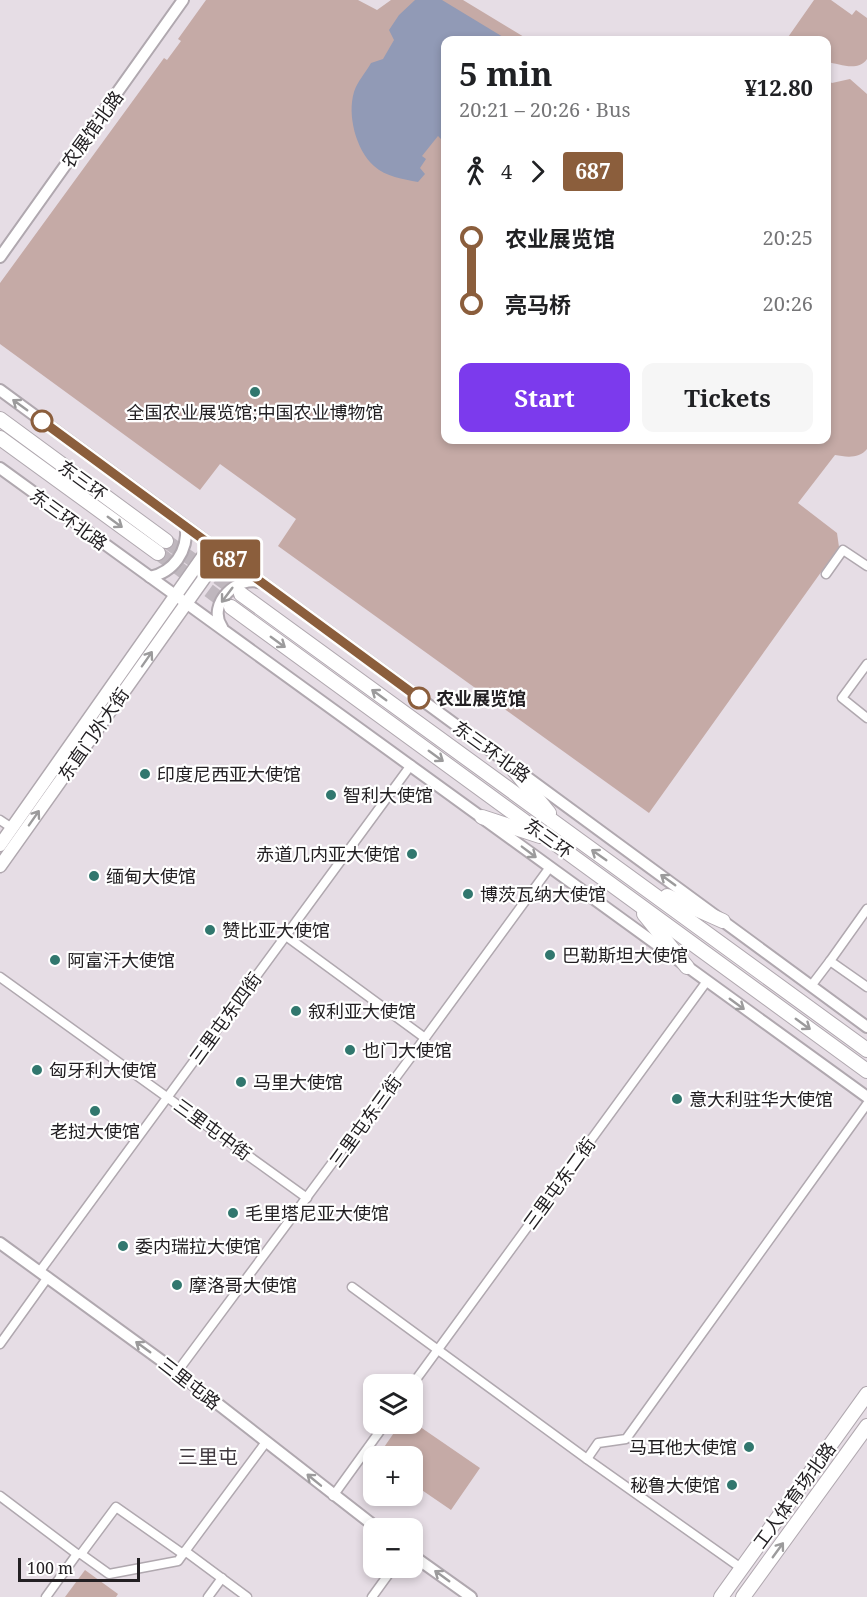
<!DOCTYPE html>
<html lang="en">
<head>
<meta charset="utf-8">
<style>
	body { margin:0; font-family:"Noto Serif","Noto Sans SC",serif; background:#f6f6f6; color:#202124; height:100vh; display:flex; flex-direction:column; font-size:22px; white-space:nowrap }
	* { box-sizing:border-box; margin:0 }
	p { font-size:20px; color:#757577 }
	.icon { flex:none; width:33px; height:33px; fill:none; stroke:currentColor; stroke-width:2; stroke-linecap:round; stroke-linejoin:round }
	.map { position:relative; flex:1; overflow:hidden }
	.details { position:absolute; left:441px; top:36px; width:390px; height:408px; display:flex; flex-direction:column; background:#fff; border-radius:12px; box-shadow:0 3px 9px #0003 }
	.details>* { flex:none }
	.badge { padding:0 12px; border-radius:4px; font-size:21px; line-height:39px }
	.buttons { position:absolute; left:363px; top:1374px; display:grid; gap:12px }
	.buttons a { display:grid; place-items:center; width:60px; height:60px; border-radius:12px; background:#fff; box-shadow:0 3px 9px #0003; font-size:30px }
	.scale { position:absolute; left:18px; bottom:15px; width:122px; box-sizing:border-box; padding-left:6px; border:3px solid #232023; border-top:0; font-size:16px; line-height:21px; white-space:nowrap; color:#232023; -webkit-text-stroke:4px #fff; paint-order:stroke }
	.map>.badge { position:absolute; translate:-50% -50%; box-shadow:0 0 0 3px #fff }
	.legs { display:flex; align-items:center; gap:9px; height:66px; padding:0 18px; font-size:20px }
	.legs p { margin-inline-start:auto }
	.summary { display:flex; align-items:center; justify-content:space-between; height:102px; padding:0 18px }
	h1 { font-size:33px; font-weight:700; line-height:45px }
	.button { display:flex; gap:12px; margin-top:auto; padding:12px 18px }
	.button a { flex:1; height:69px; border-radius:12px; background:#7c3aed; color:#fff; font-size:24px; font-weight:700; line-height:69px; text-align:center }
	.button a+a { background:#f6f6f6; color:#202124 }
	ul { padding:0 18px; list-style:none }
	li { display:flex; align-items:center; gap:21px; height:66px; font-size:22px }
	li i { display:grid; place-items:center; width:9px; height:100%; margin:0 8px; background:currentColor }
	li i::after { content:''; width:15px; height:15px; margin:-8px; border:4px solid; border-radius:50%; background:#fff }
	li p { margin-inline-start:auto }
	li:first-child i { background:linear-gradient(#0000 50%,currentColor 0) }
	li:last-child i { background:linear-gradient(currentColor 50%,#0000 0) }
	.map>svg:first-child { display:block }
</style>
</head>
<body>
<div class="map">
<svg width="867" height="1597" viewBox="0 0 867 1597">
	<rect width="100%" height="100%" fill="#e6dde5"/>
	<g fill="#c5aaa6">
		<path d="M206 0H358L377 10 391 0H463L529 40H446V440H826L827 80 832 83 850 79 867 94V449C859 459 846 457 835 455L798 503 837 533 839 547 649 813 278 546 296 519 220 464 200 490 0 344V283L164 58 167 60 181 41 178 39Z"/>
		<path d="M814 0H831L852 15 856 10 867 18V59C858 72 840 64 827 62L826 40H786Z"/>
		<path d="M413 1422 480 1468 451 1510 413 1484 412 1456H378L400 1424H412Z"/>
		<path d="M85 1570 118 1594 116 1597H65Z"/>
	</g>
	<path fill="#919ab6" d="M415 0H442L508 40H446L445 133 441 139 438 136 422 156 426 159 420 168 425 174 418 182C403 179 386 177 374 166 356 150 347 115 354 92 357 82 366 72 371 63L383 59 394 40 389 30 399 15Z"/>
	<g fill="none" stroke-linecap="round" stroke-linejoin="round">
		<g stroke="#bfb7be" stroke-width="14" stroke-dasharray="14 7" stroke-linecap="butt">
			<path d="M166 541 241 594"/>
			<path d="M158 553 231 607"/>
		</g>
		<g stroke="#b0a8af" stroke-width="11">
			<g id="minor">
				<path d="M826 574 843 550 867 566"/>
				<path d="M867 664 842 698 867 718"/>
				<path d="M0 820 12 828"/>
				<path d="M867 909 830 961 867 987"/>
				<path d="M286 936 425 1038"/>
				<path d="M0 977 307 1198"/>
				<path d="M811 986 830 961"/>
				<path d="M40 1271 411 765"/>
				<path d="M352 1287 587 1459 741 1568"/>
				<path d="M0 1344 48 1277"/>
				<path d="M177 1372 425 1038 550 867"/>
				<path d="M412 1385 707 981"/>
				<path d="M587 1459 598 1443 626 1439 867 1104"/>
				<path d="M0 1496 77 1554H81L116 1507 183 1554 266 1442"/>
				<path d="M333 1496 385 1424"/>
				<path d="M185 1551 247 1597"/>
				<path d="M81 1554 109 1574 178 1561 183 1554"/>
				<path d="M46 1597 77 1554"/>
				<path d="M208 1597 222 1578"/>
				<path d="M372 1597 393 1568"/>
			</g>
		</g>
		<g stroke="#b0a8af" stroke-width="14">
			<g id="tertiary">
				<path d="M0 257 183 0"/>
				<path d="M0 390 867 1027"/>
				<path d="M0 468 867 1097"/>
				<path d="M150 577C174 572 188 551 186 527"/>
				<path d="M222 627C206 604 238 574 262 583"/>
				<path d="M0 1243 177 1372 377 1528"/>
				<path d="M412 1555 471 1597"/>
			</g>
		</g>
		<g stroke="#b0a8af" stroke-width="15">
			<g id="secondary">
				<path d="M0 845 211 545"/>
				<path d="M0 866 222 553"/>
			</g>
		</g>
		<g stroke="#b0a8af" stroke-width="16">
			<g id="primary">
				<path d="M721 1597 867 1394"/>
				<path d="M743 1597 867 1426"/>
			</g>
		</g>
		<g stroke="#b0a8af" stroke-width="16">
			<g id="trunk">
				<path d="M0 419 166 541"/>
				<path d="M0 438 158 553"/>
				<path d="M241 594 867 1050"/>
				<path d="M231 607 867 1071"/>
				<path d="M509 764 549 813"/>
				<path d="M482 817 540 836"/>
				<path d="M667 896 723 921"/>
				<path d="M644 914 687 967"/>
			</g>
		</g>
		<use href="#minor" stroke="#fff" stroke-width="8"/>
		<use href="#tertiary" stroke="#fff" stroke-width="10"/>
		<use href="#secondary" stroke="#fff" stroke-width="12"/>
		<use href="#primary" stroke="#fff" stroke-width="14"/>
		<use href="#trunk" stroke="#fff" stroke-width="14"/>
	</g>
	<defs><path id="oneway-shaft" d="M-6 0H5M1.5-3L5.5 0L1.5 3" fill="none" stroke-width="1.6" stroke-linecap="round" stroke-linejoin="round" transform="scale(1.5)"/></defs>
	<g stroke="#9c9b9c">
		<use href="#oneway-shaft" transform="translate(20 405) rotate(-144)"/>
		<use href="#oneway-shaft" transform="translate(115 522) rotate(36)"/>
		<use href="#oneway-shaft" transform="translate(227 595) rotate(127)"/>
		<use href="#oneway-shaft" transform="translate(278 642) rotate(36)"/>
		<use href="#oneway-shaft" transform="translate(147 659) rotate(-55)"/>
		<use href="#oneway-shaft" transform="translate(379 695) rotate(-144)"/>
		<use href="#oneway-shaft" transform="translate(436 756) rotate(36)"/>
		<use href="#oneway-shaft" transform="translate(34 818) rotate(-55)"/>
		<use href="#oneway-shaft" transform="translate(529 852) rotate(37)"/>
		<use href="#oneway-shaft" transform="translate(599 855) rotate(-145)"/>
		<use href="#oneway-shaft" transform="translate(668 880) rotate(-144)"/>
		<use href="#oneway-shaft" transform="translate(737 1004) rotate(36)"/>
		<use href="#oneway-shaft" transform="translate(803 1024) rotate(36)"/>
		<use href="#oneway-shaft" transform="translate(143 1347) rotate(-144)"/>
		<use href="#oneway-shaft" transform="translate(314 1480) rotate(-141)"/>
		<use href="#oneway-shaft" transform="translate(778 1550) rotate(-54)"/>
		<use href="#oneway-shaft" transform="translate(442 1576) rotate(-144)"/>
	</g>
	<g fill="none" stroke-linecap="round" stroke-linejoin="round">
		<g stroke="#fff" stroke-width="14">
			<path id="line-1" d="M42 421 419 698"/>
		</g>
		<use href="#line-1" stroke="#8b5e3c" stroke-width="9"/>
	</g>
	<g fill="#31776e" stroke="#fff" stroke-width="2">
		<circle cx="255" cy="392" r="6"/>
		<circle cx="145" cy="774" r="6"/>
		<circle cx="331" cy="795" r="6"/>
		<circle cx="412" cy="854" r="6"/>
		<circle cx="94" cy="876" r="6"/>
		<circle cx="468" cy="894" r="6"/>
		<circle cx="210" cy="930" r="6"/>
		<circle cx="550" cy="955" r="6"/>
		<circle cx="55" cy="960" r="6"/>
		<circle cx="296" cy="1011" r="6"/>
		<circle cx="350" cy="1050" r="6"/>
		<circle cx="37" cy="1070" r="6"/>
		<circle cx="241" cy="1082" r="6"/>
		<circle cx="677" cy="1099" r="6"/>
		<circle cx="95" cy="1111" r="6"/>
		<circle cx="233" cy="1213" r="6"/>
		<circle cx="123" cy="1246" r="6"/>
		<circle cx="177" cy="1285" r="6"/>
		<circle cx="749" cy="1447" r="6"/>
		<circle cx="732" cy="1485" r="6"/>
	</g>
	<g fill="#fff" stroke="#8b5e3c" stroke-width="3">
		<circle cx="42" cy="421" r="10"/>
		<circle cx="419" cy="698" r="10"/>
	</g>
	<g text-anchor="middle" dominant-baseline="central" stroke-width="4.5" stroke-linejoin="round" paint-order="stroke">
		<g font-size="18" fill="#232023" stroke="#fff">
			<text transform="translate(92 129) rotate(-54)">农展馆北路</text>
			<text transform="translate(83 480) rotate(36)">东三环</text>
			<text transform="translate(69 519) rotate(36)">东三环北路</text>
			<text transform="translate(93 734) rotate(-55)">东直门外大街</text>
			<text transform="translate(492 751) rotate(36)">东三环北路</text>
			<text transform="translate(549 838) rotate(36)">东三环</text>
			<text transform="translate(225 1018) rotate(-54)">三里屯东四街</text>
			<text transform="translate(365 1121) rotate(-54)">三里屯东三街</text>
			<text transform="translate(213 1129) rotate(36)">三里屯中街</text>
			<text transform="translate(559 1183) rotate(-54)">三里屯东二街</text>
			<text transform="translate(190 1383) rotate(38)">三里屯路</text>
			<text transform="translate(794 1495) rotate(-54)">工人体育场北路</text>
		</g>
		<g font-size="18" fill="#232023" stroke="#fff" text-anchor="start">
			<text x="255" y="412" text-anchor="middle">全国农业展览馆;中国农业博物馆</text>
			<text x="157" y="774">印度尼西亚大使馆</text>
			<text x="343" y="795">智利大使馆</text>
			<text x="400" y="854" text-anchor="end">赤道几内亚大使馆</text>
			<text x="106" y="876">缅甸大使馆</text>
			<text x="480" y="894">博茨瓦纳大使馆</text>
			<text x="222" y="930">赞比亚大使馆</text>
			<text x="562" y="955">巴勒斯坦大使馆</text>
			<text x="67" y="960">阿富汗大使馆</text>
			<text x="308" y="1011">叙利亚大使馆</text>
			<text x="362" y="1050">也门大使馆</text>
			<text x="49" y="1070">匈牙利大使馆</text>
			<text x="253" y="1082">马里大使馆</text>
			<text x="689" y="1099">意大利驻华大使馆</text>
			<text x="95" y="1131" text-anchor="middle">老挝大使馆</text>
			<text x="245" y="1213">毛里塔尼亚大使馆</text>
			<text x="135" y="1246">委内瑞拉大使馆</text>
			<text x="189" y="1285">摩洛哥大使馆</text>
			<text x="737" y="1447" text-anchor="end">马耳他大使馆</text>
			<text x="720" y="1485" text-anchor="end">秘鲁大使馆</text>
		</g>
		<g font-size="18" font-weight="bold" fill="#232023" stroke="#fff" text-anchor="start">
			<text x="436" y="698">农业展览馆</text>
		</g>
		<g font-size="20" fill="#40393f" stroke="#fff">
			<text x="208" y="1456">三里屯</text>
		</g>
	</g>
</svg>
<div class="buttons">
<a><svg class="icon" aria-label="layers" viewBox="0 0 24 24"><path d="M12 4l9 5-9 5-9-5zM3 14l9 5 9-5"/></svg></a>
<a>+</a>
<a>−</a>
</div>
<div class="scale">100 m</div>
<b class="badge" style="left:230px;top:559px;background:#8b5e3c;color:#fff">687</b>
<section class="details">
<div class="summary"><div><h1>5 min</h1><p>20:21 – 20:26 · Bus</p></div><b>¥12.80</b></div>
<div class="legs"><svg class="icon" aria-label="walk" viewBox="0 0 24 24"><circle cx="13" cy="4" r="2"/><path d="M13 8l-2 6 4 7M11 14l-3 7M7 12l3-4h3l4 4"/></svg>4<svg class="icon" aria-label="forward" viewBox="0 0 24 24"><path d="M9 5l7 7-7 7"/></svg><b class="badge" style="background:#8b5e3c;color:#fff">687</b></div>
<ul>
<li><i style="color:#8b5e3c"></i><b>农业展览馆</b><p>20:25</p></li>
<li><i style="color:#8b5e3c"></i><b>亮马桥</b><p>20:26</p></li>
</ul>
<div class="button"><a>Start</a><a>Tickets</a></div>
</section>
</div>
</body>
</html>
